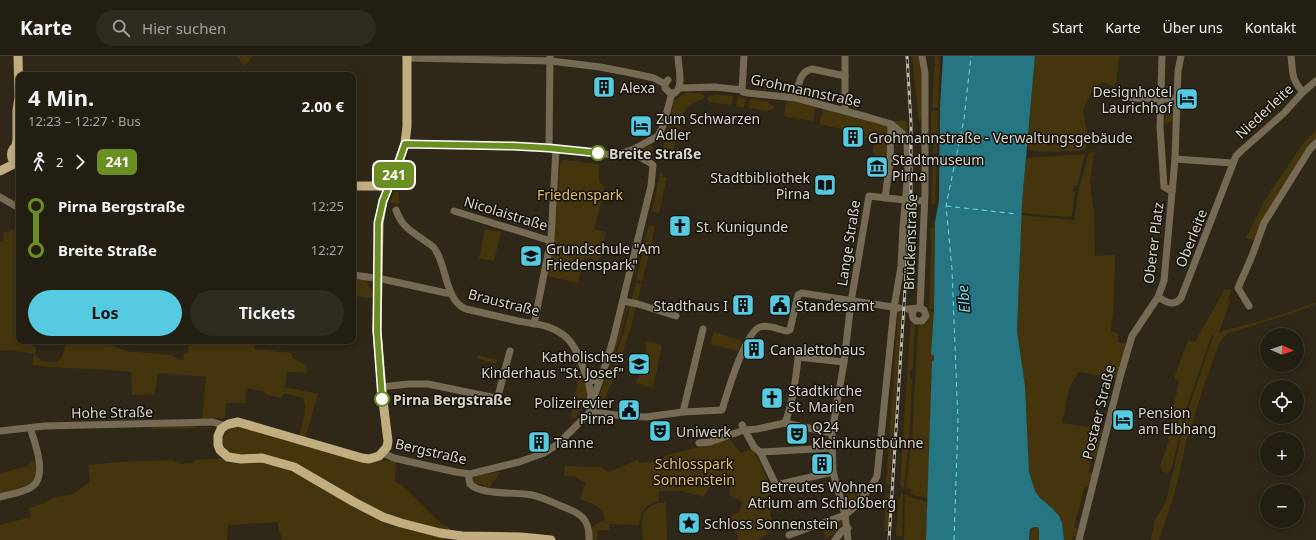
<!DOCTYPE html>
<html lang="de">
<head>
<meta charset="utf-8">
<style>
	body { margin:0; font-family:"Noto Sans",sans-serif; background:#2f2b20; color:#f1f3f6; height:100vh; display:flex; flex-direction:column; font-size:15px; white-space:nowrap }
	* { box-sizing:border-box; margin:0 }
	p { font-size:13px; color:#a3a29f }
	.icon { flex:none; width:22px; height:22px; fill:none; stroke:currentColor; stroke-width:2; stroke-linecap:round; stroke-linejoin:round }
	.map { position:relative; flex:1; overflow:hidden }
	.side { position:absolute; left:16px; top:16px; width:340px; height:272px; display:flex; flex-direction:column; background:#231e12; border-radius:8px; box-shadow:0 2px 6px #0003,0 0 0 1px #403c32 }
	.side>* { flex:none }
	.badge { padding:0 8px; border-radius:6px; font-size:14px; line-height:26px }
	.needle { width:26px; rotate:92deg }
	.controls { position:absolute; left:1260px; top:272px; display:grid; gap:8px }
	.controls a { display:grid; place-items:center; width:44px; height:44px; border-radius:50%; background:#231e12; box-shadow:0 2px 6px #0003,0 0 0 1px #403c32; font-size:20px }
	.map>.badge { position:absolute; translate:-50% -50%; box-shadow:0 0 0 2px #fff }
	.legs { display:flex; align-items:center; gap:6px; height:44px; padding:0 12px; font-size:13px }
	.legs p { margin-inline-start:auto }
	.head { display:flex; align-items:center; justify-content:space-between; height:68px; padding:0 12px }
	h1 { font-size:22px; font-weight:700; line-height:30px }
	.button { display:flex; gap:8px; margin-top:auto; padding:8px 12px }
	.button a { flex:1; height:46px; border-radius:24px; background:#55cae0; color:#111; font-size:16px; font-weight:700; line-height:46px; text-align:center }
	.button a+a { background:#2f2b20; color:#f1f3f6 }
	ul { padding:0 12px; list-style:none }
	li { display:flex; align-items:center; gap:14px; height:44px; font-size:15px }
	li i { display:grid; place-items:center; width:6px; height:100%; margin:0 5px; background:currentColor }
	li i::after { content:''; width:10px; height:10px; margin:-5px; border:3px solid; border-radius:50%; background:#231e12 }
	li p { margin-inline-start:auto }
	li:first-child i { background:linear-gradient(#0000 50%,currentColor 0) }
	li:last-child i { background:linear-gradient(currentColor 50%,#0000 0) }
	header { display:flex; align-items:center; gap:24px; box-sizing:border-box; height:56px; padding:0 20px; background:#231e12; border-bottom:1px solid #403c32 }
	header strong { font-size:19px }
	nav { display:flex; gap:22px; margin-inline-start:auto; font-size:14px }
	.search { width:280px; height:36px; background:#2f2b20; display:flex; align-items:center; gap:10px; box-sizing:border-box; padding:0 14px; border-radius:22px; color:#a3a29f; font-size:15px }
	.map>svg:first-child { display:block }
</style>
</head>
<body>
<header>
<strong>Karte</strong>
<div class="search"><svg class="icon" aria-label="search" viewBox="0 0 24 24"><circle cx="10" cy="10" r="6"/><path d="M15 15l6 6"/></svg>Hier suchen</div>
<nav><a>Start</a><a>Karte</a><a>Über uns</a><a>Kontakt</a></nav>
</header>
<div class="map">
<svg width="1316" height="484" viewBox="0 0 1316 484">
	<rect width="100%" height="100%" fill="#2f2818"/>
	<g fill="#45350d">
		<path d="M237 0H252C250 4 248 9 243 9Z"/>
		<path d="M912 0H920L922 16 923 57 919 66Z"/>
		<path d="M935 0H940L938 52H932Z"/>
		<path d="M1035 0H1120C1116 11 1119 22 1114 31L1102 26 1098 31 1094 30 1083 54 1087 78 1091 80 1086 92 1080 95H1063L1059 96 1033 95 1027 92Z"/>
		<path d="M686 37H702L704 40 703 43 691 48 685 54 672 99 662 97 674 45 677 42Z"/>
		<path d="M714 38 733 40 732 49 710 46 708 44 707 41Z"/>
		<path d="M738 41 746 42 744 51 736 50Z"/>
		<path d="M750 43 769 46V48L774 50V52L770 54H768V55L749 52Z"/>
		<path d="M788 44 816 50 813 65 784 60 786 48Z"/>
		<path d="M1167 47 1173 48 1174 54H1172V58H1173V65L1169 66 1165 69Z"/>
		<path d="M824 51 889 69 888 97 885 100 880 102 875 100 873 96 874 84 864 82 865 78 819 68Z"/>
		<path d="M931 54 938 55 937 98 933 97V87H931Z"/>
		<path d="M894 65H906L907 67 908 83 894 69Z"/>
		<path d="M1316 74V83L1306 95 1260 169 1254 184 1246 182 1265 144 1302 89Z"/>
		<path d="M650 89 652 90 653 92 651 101 649 102 644 100 641 95 642 93Z"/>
		<path d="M1094 96 1090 127 1094 158 1095 200 1115 199 1114 244 1111 275 1119 278 1117 286 1130 289 1117 322 1078 316 1069 333 1062 367 1102 373 1101 378H1099L1098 385H1100L1095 404H1091L1090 408 1089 416 1093 417 1092 423H1090V426L1091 427 1090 431 1085 430 1074 471 1080 473 1078 481 1073 480 1072 484H1064L1062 468 1052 452 1040 442 1035 435 1029 416 1025 330 1017 275 1021 159 1074 164 1078 137 1089 97Z"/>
		<path d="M1085 98 1077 129H1074L1073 136H1075L1072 159 1070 161 1021 157 1026 102Z"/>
		<path d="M933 100H937L935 148H931Z"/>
		<path d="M564 104 599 108V126L605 131 594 173 606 176 599 205 584 201 578 227 547 220 554 184 560 108 562 105Z"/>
		<path d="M660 117H662V121L667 122 659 157 652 156Z"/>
		<path d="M395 135 398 136 400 148 391 147 390 146Z"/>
		<path d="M934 166H935L934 253H929L931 192 930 172H933Z"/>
		<path d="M649 169 655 170 650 195 643 194Z"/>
		<path d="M19 172V285H26L36 292 35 298 41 305C62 309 62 305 66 285H103L110 289 126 295 171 299 179 304H183L184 297 188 296 189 289 173 288V285H255V293L292 297V302L306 309 307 317 287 316 285 331 318 338 305 382 299 380C302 368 308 353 303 342L285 337 281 342 266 339V336L246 332 245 347H226L225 362 202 363 206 321 158 317 155 338 132 339 131 316C98 312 65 313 32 309L34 298 11 294 0 295V186L4 185 3 177Z"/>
		<path d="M485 173 501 176 494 205 479 202Z"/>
		<path d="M643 196 649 197 642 225 636 224Z"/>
		<path d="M353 223 367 224 368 229 373 235V242L353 240Z"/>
		<path d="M636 227 642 228 637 246 631 245Z"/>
		<path d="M1225 233 1232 234 1228 243 1230 246 1219 276C1252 268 1284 259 1316 246V248L1299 255 1226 278 1219 288 1204 329 1186 387 1174 439 1159 484H1151L1155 463 1164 450 1166 445 1187 357 1214 278H1212L1186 354 1183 359 1184 362 1171 414 1167 417 1163 416 1160 410 1169 384 1167 381 1179 326 1174 322 1188 284 1195 286Z"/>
		<path d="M627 249 628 250 620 281 607 316 605 315 620 275Z"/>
		<path d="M630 250 636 251 630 274 618 310 612 308 624 276Z"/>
		<path d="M929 255 934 256 931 297 934 300V304L932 305 928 442 916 440 911 437V433L906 431 912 382 918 270C925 268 931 265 929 255Z"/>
		<path d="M901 256 900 280 899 281 898 284H900L890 430 886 428 898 257Z"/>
		<path d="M912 267 915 269 913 312 910 314V322L912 323 909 383 904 431 902 432 900 428 910 277V270Z"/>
		<path d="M714 276 740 284 741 286 738 295 710 288Z"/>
		<path d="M646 285 662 289 653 332 635 327 645 312Z"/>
		<path d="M478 299 497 304 496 308 477 302Z"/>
		<path d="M575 303 588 335V345L574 363 571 361 577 329 575 304Z"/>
		<path d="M611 310 618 313 615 323 609 332 603 349 599 344 600 338Z"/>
		<path d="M194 369 197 372 212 371 213 372 152 373V370Z"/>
		<path d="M236 370 246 371 372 406 388 404 400 406V407H396L395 426 402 429 441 467 450 472V475L441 474 385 458 289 405 262 399H231C219 387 220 376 236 370Z"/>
		<path d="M730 383 741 397 752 392 769 426 771 466 770 476 758 484H736L739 481 734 474H732L731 459 738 457 743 446 730 440 729 418 714 426 703 441 682 435H659V445C646 447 641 456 639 469L610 468 609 474H598L597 484H591V472L601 465 605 464C604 450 592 448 580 443L586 427 575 421 564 420 565 410 601 411 608 416 638 404 639 407 657 405V403L664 402V400Z"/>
		<path d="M222 402 228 405 270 406 285 411 360 453 444 480V484H282L277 466 228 469 227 484H0V469L31 461 29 452 45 447 54 441 71 439 90 426 88 409 120 406 172 404 182 408 192 407 196 404Z"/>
		<path d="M38 404 36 422 29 431 0 440V417L26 411 32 406Z"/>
		<path d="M500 416 489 432 483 431V428H478V431L474 430 472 421Z"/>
		<path d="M863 435 855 447 853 449 846 446 843 439Z"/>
		<path d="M890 437 888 475H884L886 439Z"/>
		<path d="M902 437H903L902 480H896L899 443Z"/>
		<path d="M905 438 915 443 928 446 926 484H904Z"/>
		<path d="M659 447H666L667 484H643C642 468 638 451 659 447Z"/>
		<path d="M841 464 842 466 835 478 826 482 822 471Z"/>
		<path d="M1034 471H1038L1039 474V484H1029L1031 473Z"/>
	</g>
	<path fill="#257583" d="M943 0H1035L1022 147 1017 275 1025 330 1029 416 1035 435 1040 442 1052 452 1059 460 1062 467 1064 484H1039V474L1038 471H1034L1030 473 1029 484H926L932 305 934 304V300L931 298 934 253 935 166 939 144 940 50Z"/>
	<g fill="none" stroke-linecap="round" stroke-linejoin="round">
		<g stroke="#6bdef4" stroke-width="1" stroke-dasharray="5 4" stroke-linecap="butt">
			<path d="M946 150 1017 158"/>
			<path d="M954 484 958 366 952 213 946 150 964 63 971 0"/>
		</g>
		<g stroke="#756b55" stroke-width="7">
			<path d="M845 0V55"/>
			<path d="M1162 0 1160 71 1164 131 1172 135"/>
			<path d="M1291 0C1293 17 1291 23 1303 36"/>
			<path d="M406 2 551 5 600 11 626 16 654 22 665 28"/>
			<path d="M668 24 665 28V32L670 37H675C684 30 678 10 678 0"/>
			<path d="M680 32 715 31 742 34"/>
			<path d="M742 34 743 36 748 37 796 42 871 62 891 68 903 78 907 88 908 115 903 171 901 210 894 252 877 420 874 426 857 449 845 459 789 479"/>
			<path d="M742 34 744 0"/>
			<path d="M796 42C798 32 799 15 812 13L845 20"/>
			<path d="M1132 42 1177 43"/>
			<path d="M405 87 513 90 549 92 614 99 632 94 658 80 663 70 672 37"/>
			<path d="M549 92 550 0"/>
			<path d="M1175 103 1232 107"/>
			<path d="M0 141 19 152"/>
			<path d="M885 142 890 106 891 68"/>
			<path d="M396 154C402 171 411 175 425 185 429 188 434 190 436 195 447 212 445 244 466 253 483 257 500 261 518 265 536 268 553 269 567 282 578 293 582 310 588 324L599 325"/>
			<path d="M454 155 551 185"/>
			<path d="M353 219 382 223 446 237H451"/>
			<path d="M1158 241C1166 246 1174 251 1181 242L1236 100 1241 95 1284 57 1303 36 1316 25"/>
			<path d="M623 245 638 248 676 260"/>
			<path d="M1249 250 1238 232 1252 200 1264 167 1310 93 1316 87"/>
			<path d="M920 252 925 137V17L922 0"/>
			<path d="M908 253 919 252 924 254 926 260 922 265H916L913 262 912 257 915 253"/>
			<path d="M534 268 551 183 556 93"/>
			<path d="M588 324 591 339 590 345"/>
			<path d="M381 331 408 328H428L496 342 498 340 510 295"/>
			<path d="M589 352 591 354 594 356 623 360 646 361 683 356 722 354C727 338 745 276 760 271 769 268 779 274 787 275L790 274 798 239 802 237 899 252"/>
			<path d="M683 356 703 273"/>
			<path d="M785 367C793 346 796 323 798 301L844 306"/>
			<path d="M742 369 754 391 760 396 776 429 833 416"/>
			<path d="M0 375 44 370 213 366 225 370"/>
			<path d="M699 387 710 386 744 374 757 373 785 367 832 377"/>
			<path d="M760 396 832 392"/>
			<path d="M383 397 394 402 411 406 456 416 470 418 519 406 544 397 558 388 591 355 594 350 595 338 606 307 613 284 651 130 653 109C646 103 637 102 632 94"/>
			<path d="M468 418 470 428C479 439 517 436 532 439 542 441 552 446 561 450 580 457 590 462 589 484"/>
			<path d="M0 441C10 438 21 437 30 432 49 422 35 387 30 372"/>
			<path d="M835 484 842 475 848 472"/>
			<path d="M848 484 845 459 833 416 832 377 844 306 851 246 869 140 905 144 924 145"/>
			<path d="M1079 484 1120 321 1132 280 1158 241 1164 225 1175 103 1178 15 1181 0"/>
		</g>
		<g stroke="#c2ad7f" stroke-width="9">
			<path d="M407 0V70L405 87 398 108 383 145 379 167 377 275 383 345 388 385 387 391 379 400 369 403 362 402 238 366 229 368 225 370 221 373 218 380V389L220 394 228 401 241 403 262 402 294 411 354 446 383 461 401 467 440 477 462 480 521 481 551 484"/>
			<path d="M19 89C9 93 9 104 19 109"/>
			<path d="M16 90 17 83V55L19 41 18 0"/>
			<path d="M0 115 16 107"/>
			<path d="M353 130H379L388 132"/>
		</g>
		<g stroke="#bdb8ad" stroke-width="3">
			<path id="rail" d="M889 484 911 138V67L907 0"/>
		</g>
		<use href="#rail" stroke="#14110a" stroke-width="1.5" stroke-dasharray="4.5" stroke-linecap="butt"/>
	</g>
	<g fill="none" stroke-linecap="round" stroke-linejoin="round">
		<g stroke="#fff" stroke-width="9">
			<path id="line-1" d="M382 343 377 275 378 167 383 145 398 108 405 88 513 90 549 92 598 97"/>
		</g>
		<use href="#line-1" stroke="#6b8e23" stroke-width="6"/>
	</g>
	<defs>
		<g id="building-square" transform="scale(1.15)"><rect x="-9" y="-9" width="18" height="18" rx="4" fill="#55cae0" stroke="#14110a"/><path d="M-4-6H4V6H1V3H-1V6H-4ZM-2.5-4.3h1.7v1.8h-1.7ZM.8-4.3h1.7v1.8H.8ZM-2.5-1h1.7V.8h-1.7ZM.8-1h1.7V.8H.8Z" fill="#111"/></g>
		<g id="hotel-square" transform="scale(1.15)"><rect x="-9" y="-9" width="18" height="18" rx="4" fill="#55cae0" stroke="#14110a"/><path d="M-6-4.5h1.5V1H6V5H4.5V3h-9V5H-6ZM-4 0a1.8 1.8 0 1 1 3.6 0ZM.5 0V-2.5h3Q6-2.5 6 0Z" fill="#111"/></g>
		<g id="museum-square" transform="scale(1.15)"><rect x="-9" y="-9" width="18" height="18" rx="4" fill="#55cae0" stroke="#14110a"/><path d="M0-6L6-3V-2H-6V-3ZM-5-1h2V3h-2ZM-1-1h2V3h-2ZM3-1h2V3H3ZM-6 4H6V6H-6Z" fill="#111"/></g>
		<g id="library-square" transform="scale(1.15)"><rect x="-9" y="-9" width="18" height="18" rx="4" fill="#55cae0" stroke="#14110a"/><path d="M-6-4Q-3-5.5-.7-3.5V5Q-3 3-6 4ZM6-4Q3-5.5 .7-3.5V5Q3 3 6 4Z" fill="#111"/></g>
		<g id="church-square" transform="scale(1.15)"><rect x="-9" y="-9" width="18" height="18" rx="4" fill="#55cae0" stroke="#14110a"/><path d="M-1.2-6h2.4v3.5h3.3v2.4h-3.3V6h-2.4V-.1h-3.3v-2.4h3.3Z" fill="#111"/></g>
		<g id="school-square" transform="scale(1.15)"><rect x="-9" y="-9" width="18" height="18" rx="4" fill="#55cae0" stroke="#14110a"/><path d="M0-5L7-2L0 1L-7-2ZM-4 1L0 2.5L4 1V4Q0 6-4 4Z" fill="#111"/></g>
		<g id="civic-square" transform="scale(1.15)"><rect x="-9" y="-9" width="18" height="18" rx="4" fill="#55cae0" stroke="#14110a"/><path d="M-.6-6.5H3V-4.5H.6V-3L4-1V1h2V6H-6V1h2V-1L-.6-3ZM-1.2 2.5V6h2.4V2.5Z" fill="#111"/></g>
		<g id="theatre-square" transform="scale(1.15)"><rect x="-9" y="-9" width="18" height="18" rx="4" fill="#55cae0" stroke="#14110a"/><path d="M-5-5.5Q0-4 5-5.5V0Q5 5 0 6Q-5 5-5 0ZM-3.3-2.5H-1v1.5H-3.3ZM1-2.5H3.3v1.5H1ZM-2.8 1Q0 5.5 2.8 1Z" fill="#111"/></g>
		<g id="sight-square" transform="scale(1.15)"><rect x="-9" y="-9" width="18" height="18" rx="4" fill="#55cae0" stroke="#14110a"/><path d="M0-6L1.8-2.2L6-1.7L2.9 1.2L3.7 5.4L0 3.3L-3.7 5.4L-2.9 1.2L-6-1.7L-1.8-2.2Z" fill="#111"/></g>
	</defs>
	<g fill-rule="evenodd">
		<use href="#building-square" x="604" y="31"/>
		<use href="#hotel-square" x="1187" y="43"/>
		<use href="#hotel-square" x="641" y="70"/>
		<use href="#building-square" x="853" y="81"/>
		<use href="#museum-square" x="877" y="111"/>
		<use href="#library-square" x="825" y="129"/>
		<use href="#church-square" x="680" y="170"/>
		<use href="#school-square" x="531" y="200"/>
		<use href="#building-square" x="743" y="249"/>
		<use href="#civic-square" x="780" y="249"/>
		<use href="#building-square" x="754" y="293"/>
		<use href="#school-square" x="639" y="308"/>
		<use href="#church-square" x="772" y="342"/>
		<use href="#civic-square" x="629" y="354"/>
		<use href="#hotel-square" x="1123" y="364"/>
		<use href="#theatre-square" x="660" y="375"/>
		<use href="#theatre-square" x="797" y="378"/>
		<use href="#building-square" x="539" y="386"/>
		<use href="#building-square" x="822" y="408"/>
		<use href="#sight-square" x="689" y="467"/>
	</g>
	<g fill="#fff" stroke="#6b8e23" stroke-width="2">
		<circle cx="598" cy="97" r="7"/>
		<circle cx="382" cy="343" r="7"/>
	</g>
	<g text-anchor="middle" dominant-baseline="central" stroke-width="3" stroke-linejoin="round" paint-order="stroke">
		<g font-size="14" fill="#dad5cb" stroke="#14110a" text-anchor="start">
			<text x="620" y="31">Alexa</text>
			<text x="1172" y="35" text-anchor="end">Designhotel<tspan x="1172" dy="16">Laurichhof</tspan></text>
			<text x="656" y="62">Zum Schwarzen<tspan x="656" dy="16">Adler</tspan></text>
			<text x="868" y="81">Grohmannstraße - Verwaltungsgebäude</text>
			<text x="892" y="103">Stadtmuseum<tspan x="892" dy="16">Pirna</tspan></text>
			<text x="810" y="121" text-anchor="end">Stadtbibliothek<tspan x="810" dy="16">Pirna</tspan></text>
			<text x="696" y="170">St. Kunigunde</text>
			<text x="546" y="192">Grundschule "Am<tspan x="546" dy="16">Friedenspark"</tspan></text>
			<text x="728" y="249" text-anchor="end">Stadthaus I</text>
			<text x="796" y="249">Standesamt</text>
			<text x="770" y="293">Canalettohaus</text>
			<text x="624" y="300" text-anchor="end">Katholisches<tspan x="624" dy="16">Kinderhaus "St. Josef"</tspan></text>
			<text x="788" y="334">Stadtkirche<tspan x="788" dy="16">St. Marien</tspan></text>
			<text x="614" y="346" text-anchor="end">Polizeirevier<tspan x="614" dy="16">Pirna</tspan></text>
			<text x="1138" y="356">Pension<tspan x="1138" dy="16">am Elbhang</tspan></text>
			<text x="812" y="370">Q24<tspan x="812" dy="16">Kleinkunstbühne</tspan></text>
			<text x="676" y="375">Uniwerk</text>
			<text x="554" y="386">Tanne</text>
			<text x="822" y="430" text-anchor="middle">Betreutes Wohnen<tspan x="822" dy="16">Atrium am Schloßberg</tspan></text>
			<text x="704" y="467">Schloss Sonnenstein</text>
		</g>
		<g font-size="14" fill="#dad5cb" stroke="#14110a">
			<text transform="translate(806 34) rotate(12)">Grohmannstraße</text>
			<text transform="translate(1264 55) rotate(-43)">Niederleite</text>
			<text transform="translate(506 157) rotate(17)">Nicolaistraße</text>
			<text transform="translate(1191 182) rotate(-68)">Oberleite</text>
			<text transform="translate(910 186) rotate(-88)">Brückenstraße</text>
			<text transform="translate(848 187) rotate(-81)">Lange Straße</text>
			<text transform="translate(1153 187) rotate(-83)">Oberer Platz</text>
			<text transform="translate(504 246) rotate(14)">Braustraße</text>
			<text transform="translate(112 356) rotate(-1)">Hohe Straße</text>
			<text transform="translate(1098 356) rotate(-76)">Postaer Straße</text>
			<text transform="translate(431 395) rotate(13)">Bergstraße</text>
		</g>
		<g font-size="14" font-weight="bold" fill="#dad5cb" stroke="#14110a" text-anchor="start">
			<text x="609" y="97">Breite Straße</text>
			<text x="393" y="343">Pirna Bergstraße</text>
		</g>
		<g font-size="14" fill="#e3bf6e" stroke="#14110a">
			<text x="580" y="138">Friedenspark</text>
			<text x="694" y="407">Schlosspark<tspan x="694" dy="16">Sonnenstein</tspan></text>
		</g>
		<g font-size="15" font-style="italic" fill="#6bdef4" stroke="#14110a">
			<text transform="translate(963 243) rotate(-94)">Elbe</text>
		</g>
	</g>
</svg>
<div class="controls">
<a><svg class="needle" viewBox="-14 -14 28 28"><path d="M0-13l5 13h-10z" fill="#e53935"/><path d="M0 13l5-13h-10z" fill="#a3a29f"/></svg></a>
<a><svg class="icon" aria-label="locate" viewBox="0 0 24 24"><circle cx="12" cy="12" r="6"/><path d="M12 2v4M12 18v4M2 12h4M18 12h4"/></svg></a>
<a>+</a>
<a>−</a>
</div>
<b class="badge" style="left:394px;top:119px;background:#6b8e23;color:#fff">241</b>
<section class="side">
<div class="head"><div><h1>4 Min.</h1><p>12:23 – 12:27 · Bus</p></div><b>2.00 €</b></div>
<div class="legs"><svg class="icon" aria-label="walk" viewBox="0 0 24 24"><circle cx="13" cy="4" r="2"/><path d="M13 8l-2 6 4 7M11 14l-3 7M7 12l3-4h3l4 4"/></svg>2<svg class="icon" aria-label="forward" viewBox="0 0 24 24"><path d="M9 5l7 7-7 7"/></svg><b class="badge" style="background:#6b8e23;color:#fff">241</b></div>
<ul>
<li><i style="color:#6b8e23"></i><b>Pirna Bergstraße</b><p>12:25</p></li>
<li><i style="color:#6b8e23"></i><b>Breite Straße</b><p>12:27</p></li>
</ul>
<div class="button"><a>Los</a><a>Tickets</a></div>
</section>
</div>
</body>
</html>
